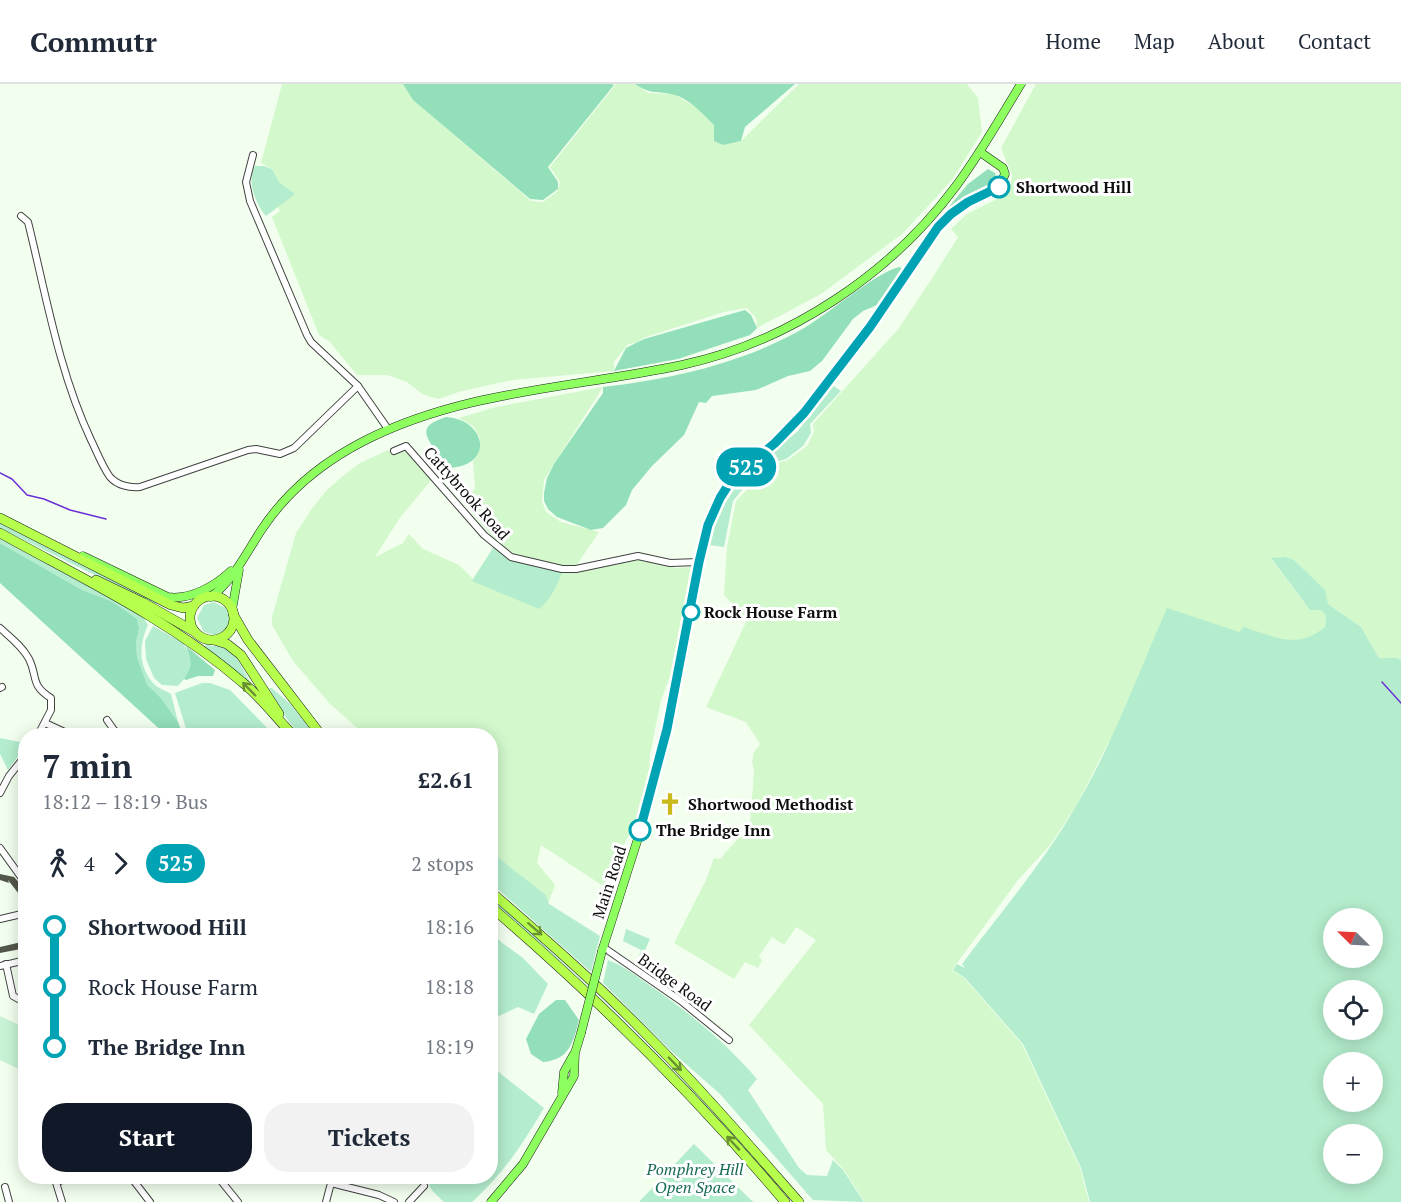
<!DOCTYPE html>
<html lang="en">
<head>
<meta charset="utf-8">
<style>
	body { margin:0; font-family:"PT Serif",serif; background:#f2f2f3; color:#1f2937; height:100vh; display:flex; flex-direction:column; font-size:22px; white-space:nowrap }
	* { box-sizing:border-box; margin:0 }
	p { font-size:20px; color:#747a83 }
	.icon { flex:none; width:33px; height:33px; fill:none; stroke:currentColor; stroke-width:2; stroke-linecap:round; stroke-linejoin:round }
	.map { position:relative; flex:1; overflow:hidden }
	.panel { position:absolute; left:18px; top:644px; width:480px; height:456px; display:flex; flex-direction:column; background:#fff; border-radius:24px; box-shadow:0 3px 15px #0003 }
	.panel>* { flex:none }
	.badge { padding:0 12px; border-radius:20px; font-size:21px; line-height:39px }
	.needle { width:39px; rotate:294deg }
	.controls { position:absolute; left:1323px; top:824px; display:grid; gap:12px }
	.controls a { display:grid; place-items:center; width:60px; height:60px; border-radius:50%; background:#fff; box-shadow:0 3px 15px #0003; font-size:30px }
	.map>.badge { position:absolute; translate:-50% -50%; box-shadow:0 0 0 3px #fff }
	.legs { display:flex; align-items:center; gap:9px; height:66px; padding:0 24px; font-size:20px }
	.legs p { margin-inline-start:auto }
	.summary { display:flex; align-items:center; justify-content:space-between; height:102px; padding:0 24px }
	h1 { font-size:33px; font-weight:800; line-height:45px }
	.button { display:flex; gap:12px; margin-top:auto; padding:12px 24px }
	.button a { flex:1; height:69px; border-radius:24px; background:#111827; color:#fff; font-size:24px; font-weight:800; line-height:69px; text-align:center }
	.button a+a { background:#f2f2f3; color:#1f2937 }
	ul { padding:0 24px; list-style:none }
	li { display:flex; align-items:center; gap:21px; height:60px; font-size:22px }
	li i { display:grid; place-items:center; width:9px; height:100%; margin:0 8px; background:currentColor }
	li i::after { content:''; width:15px; height:15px; margin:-8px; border:4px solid; border-radius:50%; background:#fff }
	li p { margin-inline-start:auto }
	li:first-child i { background:linear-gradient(#0000 50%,currentColor 0) }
	li:last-child i { background:linear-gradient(currentColor 50%,#0000 0) }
	header { display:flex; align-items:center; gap:36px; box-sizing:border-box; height:84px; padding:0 30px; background:#fff; border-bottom:2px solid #e0e1e3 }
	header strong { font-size:28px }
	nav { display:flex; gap:33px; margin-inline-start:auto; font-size:21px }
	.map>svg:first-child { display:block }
</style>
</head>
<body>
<header>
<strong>Commutr</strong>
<nav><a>Home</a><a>Map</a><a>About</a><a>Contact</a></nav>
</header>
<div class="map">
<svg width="1401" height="1118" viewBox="0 0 1401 1118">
	<rect width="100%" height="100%" fill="#f2ffee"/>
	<g fill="#d2f8cc">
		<path d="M282 0H403L413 16 531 117 543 118 558 107 560 98 550 83 616 0H635L648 9 674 10 699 25 714 41V57L723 61 741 57 799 0H967L978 14 982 48 952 96 902 150 821 210 757 244 756 234 747 224 724 228 643 254 636 259 628 260 614 278V287L512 296 462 307 438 315 422 310 407 298 387 291H357L330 258 319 251 272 133 280 127 277 122 295 110 279 98 272 85 261 79Z"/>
		<path d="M1036 0H1401V576L1397 574H1379L1361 543 1328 520 1309 491 1294 476 1271 475 1310 526H1321L1326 532 1325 543 1313 553 1294 557 1240 548 1108 659 1077 720 1051 760 1018 796 952 886 964 894 1022 960 1080 1084 1089 1118H865L844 1086 826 1066 823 1020 749 941 816 856 796 843 784 861 772 853 759 872 762 877 758 884 745 878 734 895 674 859 706 796 714 774 720 775 750 741 754 687 752 677 754 668 760 660 746 638 706 623 747 536 724 511 727 463 736 417 772 380 788 376 807 362 814 348 813 340 899 244 933 193 958 153 951 145 967 130 1003 112 1010 105 1012 91 1001 64Z"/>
		<path d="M603 303 544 396 542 417 546 428 561 438 599 448 576 482 578 488 642 475 676 484 690 483 691 503 674 582 661 616 650 670 648 707 630 749 603 802 541 761 537 779 555 801 548 820 546 811 491 768 490 651H365L330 620 293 577 272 541V533L296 449 311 426 326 407 344 391 360 379 388 366 395 370 407 367 432 395 399 435 375 473 403 459 409 450 423 465 459 481 473 495 493 464 490 450 464 419 475 404 473 378 479 368 480 354 474 343 459 334 496 323Z"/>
	</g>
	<g fill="#b4edcd" fill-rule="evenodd">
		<path d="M255 82H264L272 85 279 98 295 110 266 132C256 120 246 97 255 82Z"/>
		<path d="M832 301 841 307 810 340 811 349 803 362 786 375 772 379 750 396 733 417 724 463 709 461 716 432 743 393 798 347Z"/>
		<path d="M0 438 157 518 155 521 0 444Z"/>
		<path d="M0 455 142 531 148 541C139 560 138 583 154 600 159 605 165 606 171 610L178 638 161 614 147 602 137 573 136 558 139 545 111 517 82 506 0 459Z"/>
		<path d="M493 464 516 478 562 488C557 501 551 516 539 525L472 497Z"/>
		<path d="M1285 473 1294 476 1325 506 1328 520 1361 543 1379 574H1397L1401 576V1118H1090L1081 1084 1023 960 965 894 953 886 957 880 965 884 962 880C1001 828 1045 777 1077 720 1113 659 1138 590 1167 524L1239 548 1244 543C1275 553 1297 566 1325 543L1326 532 1321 526H1310L1271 474ZM1334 834H1372V873H1334ZM1334 906H1372V945H1334ZM1334 978H1372V1017H1334ZM1334 1050H1372V1089H1334Z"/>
		<path d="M214 518 227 525 230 536 226 546 215 551 204 548 197 534 204 521Z"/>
		<path d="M153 542 183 559 192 574 189 589 178 602 162 601 154 594 146 575 145 557Z"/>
		<path d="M205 561 225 563 236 572 251 600 204 565Z"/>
		<path d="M202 599H210L230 606 274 651H188L175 609Z"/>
		<path d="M269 604H272L290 620 315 651H299L284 631Z"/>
		<path d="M0 654 25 659V663L8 686 0 670Z"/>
		<path d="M491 768 546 811 549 820 600 852 591 888 491 799Z"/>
		<path d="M490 813C599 908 699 1009 794 1118L651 965 572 888 491 816Z"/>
		<path d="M626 845 650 855 642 873 639 872 641 866 623 857Z"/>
		<path d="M491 847 501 858 523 874 548 900 534 930 518 923 497 933 491 928Z"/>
		<path d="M608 876C624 882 638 893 652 903 691 930 726 959 757 995L748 1006 799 1084 807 1091 827 1092 833 1076 843 1086 864 1118 813 1116 720 1010 670 966 603 899Z"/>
		<path d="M491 982 544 1024C522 1061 504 1089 472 1118H444C436 1110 426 1104 429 1092H490Z"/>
		<path d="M694 1060 751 1116 754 1118H639Z"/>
	</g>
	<g fill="#92dfb9">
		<path d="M403 0H612L614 1 548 83 558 98V105L543 116 530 115 413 16Z"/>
		<path d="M635 0H795L745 43 741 57 723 61 714 57V41C703 30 688 13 671 10 654 7 650 10 635 0Z"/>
		<path d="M988 85 995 89 996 95 992 103 975 107 947 125 968 100Z"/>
		<path d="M900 183 904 186 884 218 863 227 853 235 822 277 810 287 788 292 756 306 712 312 706 319 699 318 684 351 652 382 632 406 626 421 603 444 591 446 557 433 548 425 544 417V409L547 394 554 380 603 309V303C672 295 744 279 804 244 827 231 879 186 900 183Z"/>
		<path d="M745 226 751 231 757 244 750 251 678 275 614 287 626 264 644 255Z"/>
		<path d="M446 333C488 336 495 384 446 384 440 377 438 371 433 363 420 344 427 340 446 333Z"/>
		<path d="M0 459 82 506 111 517 137 535 139 545 136 558 137 573 147 601 161 614 178 638 183 651H166L0 499Z"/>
		<path d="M186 562 215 586 213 592H198L186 596 184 595C194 581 191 575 186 562Z"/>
		<path d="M556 916H565L579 936C573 959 569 976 543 978L531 970 526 955 539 930Z"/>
	</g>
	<path fill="#c7f3d4" d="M0 932 25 944V988L0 976Z"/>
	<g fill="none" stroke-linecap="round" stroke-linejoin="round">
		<g stroke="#6b2fd8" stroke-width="1.5">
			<path d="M0 389 12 395 27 411 44 415 70 426 106 435"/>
			<path d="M1382 598 1401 619"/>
		</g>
	</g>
	<g fill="#525749">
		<path d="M0 790 14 793 26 806V819L8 796 9 799 0 796Z"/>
		<path d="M26 857V864L0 869V863Z"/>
	</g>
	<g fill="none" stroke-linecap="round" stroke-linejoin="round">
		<g stroke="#414141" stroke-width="8">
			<g id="minor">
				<path d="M253 71 246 98 250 117 307 251 311 258 358 302 388 345"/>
				<path d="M21 132 28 138C46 211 59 288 91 356 97 368 102 382 110 393 117 401 129 404 140 403L248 366 256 365 280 370 294 364 358 302"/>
				<path d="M394 367 406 362 484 451 511 473 562 485H576L638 472 670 479 699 478"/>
				<path d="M0 544C10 553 22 562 29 575 38 593 30 601 51 614V626L38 651"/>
				<path d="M0 604 2 603"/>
				<path d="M107 636 114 646"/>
				<path d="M45 639 71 651"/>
				<path d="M107 651 114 646 119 651"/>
				<path d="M0 709 9 692 26 671"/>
				<path d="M0 764 26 800"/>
				<path d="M0 835 26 829"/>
				<path d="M603 863 681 917 729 956"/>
				<path d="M6 880 13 912 26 919"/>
				<path d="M0 882 26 876"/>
				<path d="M54 1092 62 1118"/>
				<path d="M130 1092 150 1118"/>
				<path d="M217 1092 238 1118"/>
				<path d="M57 1098 68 1094"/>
				<path d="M331 1099 379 1111 394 1118"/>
				<path d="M5 1103 9 1118"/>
				<path d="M326 1118 331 1099 329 1092"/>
				<path d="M409 1118 424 1102"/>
			</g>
		</g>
		<g stroke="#1f1f1f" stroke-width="9">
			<g id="major">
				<path d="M83 472 168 513C191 516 215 502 231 487"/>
				<path d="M211 513C235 494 246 469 262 445 288 406 323 378 364 357 464 306 575 304 682 281 789 258 891 190 956 102 980 70 1000 34 1021 0"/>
				<path d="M232 526 239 486"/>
				<path d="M602 867 641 745 663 663 684 567 699 478 709 441 720 414 732 395 775 359 804 329 870 243 938 143 951 130 968 118 999 103 1005 90 1003 84 980 68"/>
				<path d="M562 1009 564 988 574 970"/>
				<path d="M491 1118 523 1080 574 992 575 969 581 949"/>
			</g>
		</g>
		<g stroke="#1f1f1f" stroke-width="10">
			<g id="highway">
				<path d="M0 434 171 521 183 524 194 522"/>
				<path d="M0 449C83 495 170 536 242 598 261 613 276 634 293 651"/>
				<path d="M96 496 144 519 195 548"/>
				<circle cx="212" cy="534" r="22"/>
				<path d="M233 530 248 556 321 651"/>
				<path d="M214 556 227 560 241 571 279 630"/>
				<path d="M490 807C543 853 596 899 645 949 699 1003 749 1061 799 1118"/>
				<path d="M490 822C596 913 695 1011 785 1118"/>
			</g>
		</g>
		<use href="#minor" stroke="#fff" stroke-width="6"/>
		<use href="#major" stroke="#8dff5e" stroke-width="8"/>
		<use href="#highway" stroke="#b6ff4c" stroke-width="9"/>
		<g stroke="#1f1f1f" stroke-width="9" stroke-linecap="butt">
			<path id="major-bridge" d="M581 949 602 867"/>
		</g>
		<use href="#major-bridge" stroke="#8dff5e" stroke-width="8"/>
	</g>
	<defs><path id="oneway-shaft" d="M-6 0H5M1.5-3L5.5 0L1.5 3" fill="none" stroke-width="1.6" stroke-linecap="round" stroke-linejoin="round" transform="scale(1.5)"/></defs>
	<g stroke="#6a9330">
		<use href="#oneway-shaft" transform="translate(249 605) rotate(-134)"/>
		<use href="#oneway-shaft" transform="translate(535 845) rotate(41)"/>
		<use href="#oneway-shaft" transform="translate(675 980) rotate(46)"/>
		<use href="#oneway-shaft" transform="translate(733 1059) rotate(-133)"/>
	</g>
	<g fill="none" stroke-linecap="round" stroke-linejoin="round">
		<g stroke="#fff" stroke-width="14">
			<path id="line-1" d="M640 746 667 645 699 478 708 441 720 414 732 395 775 359 804 329 870 243 938 143 951 130 968 118 999 103"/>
		</g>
		<use href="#line-1" stroke="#00a3b4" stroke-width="9"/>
	</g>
	<defs>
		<g id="church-bare" transform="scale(1.8)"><path d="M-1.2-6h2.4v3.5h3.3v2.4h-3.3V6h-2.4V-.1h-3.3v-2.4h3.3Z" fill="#c9b91a" stroke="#fff" stroke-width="2.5" paint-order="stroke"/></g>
	</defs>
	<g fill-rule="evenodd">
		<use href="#church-bare" x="670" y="720"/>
	</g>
	<g fill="#fff" stroke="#00a3b4" stroke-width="3">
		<circle cx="999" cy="103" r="10"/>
		<circle cx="691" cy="528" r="8"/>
		<circle cx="640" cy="746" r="10"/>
	</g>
	<g text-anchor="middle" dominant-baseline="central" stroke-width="6" stroke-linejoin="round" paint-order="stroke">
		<g font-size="16" font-weight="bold" fill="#0e0e0e" stroke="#fff" text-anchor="start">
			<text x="1016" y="103">Shortwood Hill</text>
			<text x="704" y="528">Rock House Farm</text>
			<text x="656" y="746">The Bridge Inn</text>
		</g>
		<g font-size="16" fill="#0e0e0e" stroke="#fff">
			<text transform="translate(467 409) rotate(48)">Cattybrook Road</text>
			<text transform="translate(609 798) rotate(-72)">Main Road</text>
			<text transform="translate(675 898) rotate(36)">Bridge Road</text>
		</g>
		<g font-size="16" font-weight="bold" fill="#0e0e0e" stroke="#fff" text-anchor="start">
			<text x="688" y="720">Shortwood Methodist</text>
		</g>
		<g font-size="16" font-style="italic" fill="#186b56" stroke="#fff">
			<text x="695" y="1085">Pomphrey Hill<tspan x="695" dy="18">Open Space</tspan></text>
		</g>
	</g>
</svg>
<div class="controls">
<a><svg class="needle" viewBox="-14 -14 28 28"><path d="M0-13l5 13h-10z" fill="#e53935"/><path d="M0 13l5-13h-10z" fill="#747a83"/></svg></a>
<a><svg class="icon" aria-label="locate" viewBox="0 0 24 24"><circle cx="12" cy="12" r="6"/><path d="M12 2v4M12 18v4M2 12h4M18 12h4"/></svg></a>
<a>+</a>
<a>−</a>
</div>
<b class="badge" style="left:746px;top:383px;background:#00a3b4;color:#fff">525</b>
<section class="panel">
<div class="summary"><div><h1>7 min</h1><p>18:12 – 18:19 · Bus</p></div><b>£2.61</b></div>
<div class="legs"><svg class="icon" aria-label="walk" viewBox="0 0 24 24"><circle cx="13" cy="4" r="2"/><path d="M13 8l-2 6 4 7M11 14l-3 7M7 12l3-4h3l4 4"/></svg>4<svg class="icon" aria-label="forward" viewBox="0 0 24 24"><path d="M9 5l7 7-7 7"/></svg><b class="badge" style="background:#00a3b4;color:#fff">525</b><p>2 stops</p></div>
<ul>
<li><i style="color:#00a3b4"></i><b>Shortwood Hill</b><p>18:16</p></li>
<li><i style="color:#00a3b4"></i><span>Rock House Farm</span><p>18:18</p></li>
<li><i style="color:#00a3b4"></i><b>The Bridge Inn</b><p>18:19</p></li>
</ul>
<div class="button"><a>Start</a><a>Tickets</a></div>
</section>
</div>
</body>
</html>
